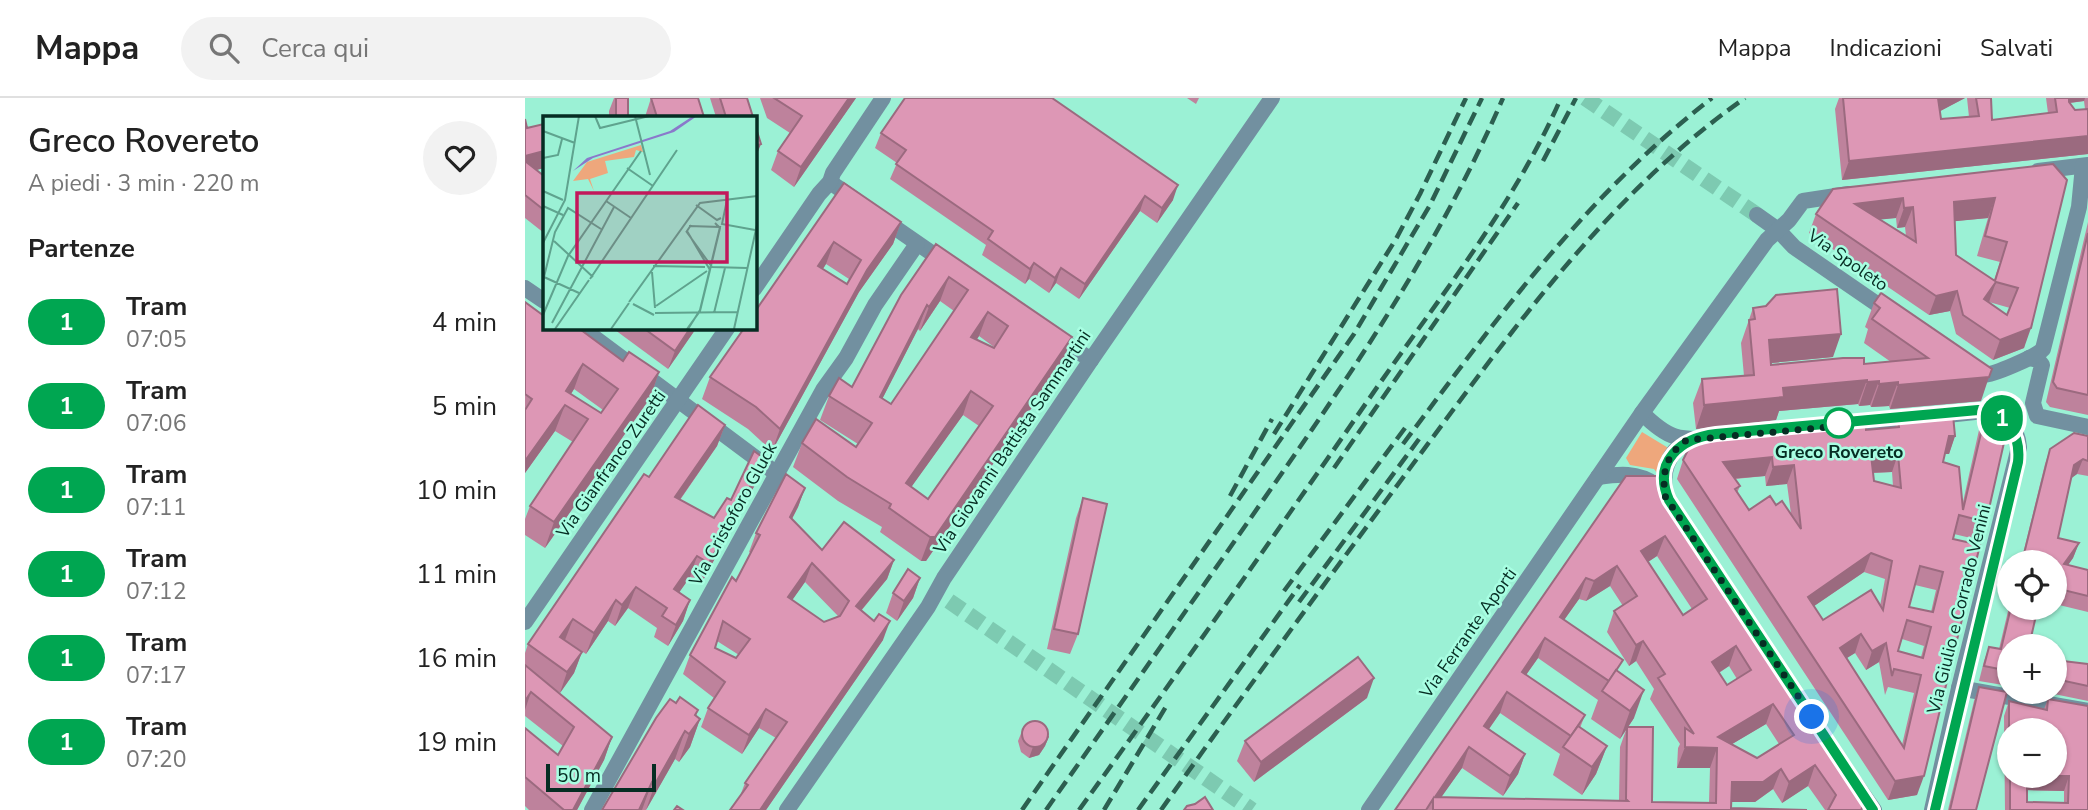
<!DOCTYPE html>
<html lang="it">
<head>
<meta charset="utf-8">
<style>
	body { margin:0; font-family:"Nunito Sans",sans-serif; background:#f2f2f2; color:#222; height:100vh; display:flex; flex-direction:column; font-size:26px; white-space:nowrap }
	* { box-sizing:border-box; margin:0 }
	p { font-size:23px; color:#767676 }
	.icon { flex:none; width:38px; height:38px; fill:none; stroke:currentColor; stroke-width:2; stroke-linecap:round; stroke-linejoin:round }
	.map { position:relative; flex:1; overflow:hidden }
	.details { display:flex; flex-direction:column; background:#fff; width:525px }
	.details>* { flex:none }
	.badge { padding:0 14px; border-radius:23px; font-size:24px; line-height:46px }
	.buttons { position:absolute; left:1472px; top:452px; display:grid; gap:14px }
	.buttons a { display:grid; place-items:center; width:70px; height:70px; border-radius:50%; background:#fff; box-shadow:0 2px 5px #0004; font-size:35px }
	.scale { position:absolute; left:21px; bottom:18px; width:110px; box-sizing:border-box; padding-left:7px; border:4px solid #062d23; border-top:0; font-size:19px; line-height:24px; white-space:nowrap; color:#062d23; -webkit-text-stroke:5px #a8fee2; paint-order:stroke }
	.you { position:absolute; width:35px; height:35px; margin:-18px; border:5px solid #fff; border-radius:50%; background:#1a73e8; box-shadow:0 0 0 10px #1a73e833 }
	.map>.badge { position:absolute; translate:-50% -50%; box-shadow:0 0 0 4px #fff }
	h2 { padding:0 28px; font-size:26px; line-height:63px }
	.round { display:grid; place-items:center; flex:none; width:74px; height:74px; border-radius:37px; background:#f2f2f2 }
	.summary { display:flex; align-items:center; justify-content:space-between; height:119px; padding:0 28px }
	h1 { font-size:33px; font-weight:600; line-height:52px }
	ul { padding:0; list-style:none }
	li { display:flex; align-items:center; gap:21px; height:84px; padding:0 28px }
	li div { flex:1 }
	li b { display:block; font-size:26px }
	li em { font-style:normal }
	li .badge { min-width:77px; font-weight:700; text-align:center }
	header { display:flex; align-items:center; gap:42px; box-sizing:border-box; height:98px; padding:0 35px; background:#fff; border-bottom:2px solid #e0e0e0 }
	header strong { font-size:33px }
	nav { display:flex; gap:38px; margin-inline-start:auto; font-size:24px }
	.search { width:490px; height:63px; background:#f2f2f2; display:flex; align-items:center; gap:18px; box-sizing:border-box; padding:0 24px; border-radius:38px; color:#767676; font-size:26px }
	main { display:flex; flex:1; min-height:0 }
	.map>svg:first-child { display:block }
</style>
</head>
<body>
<header>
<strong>Mappa</strong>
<div class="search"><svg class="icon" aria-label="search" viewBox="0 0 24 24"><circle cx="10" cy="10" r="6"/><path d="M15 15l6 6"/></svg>Cerca qui</div>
<nav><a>Mappa</a><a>Indicazioni</a><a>Salvati</a></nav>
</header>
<main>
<section class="details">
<div class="summary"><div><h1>Greco Rovereto</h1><p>A piedi · 3 min · 220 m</p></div><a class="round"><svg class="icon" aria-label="heart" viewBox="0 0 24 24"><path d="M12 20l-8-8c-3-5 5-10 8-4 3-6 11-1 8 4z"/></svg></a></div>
<h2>Partenze</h2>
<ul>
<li><span class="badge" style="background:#00a651;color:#fff">1</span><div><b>Tram</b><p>07:05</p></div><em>4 min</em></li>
<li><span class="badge" style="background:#00a651;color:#fff">1</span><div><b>Tram</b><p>07:06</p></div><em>5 min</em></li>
<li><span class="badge" style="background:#00a651;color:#fff">1</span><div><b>Tram</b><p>07:11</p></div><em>10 min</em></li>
<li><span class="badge" style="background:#00a651;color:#fff">1</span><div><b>Tram</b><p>07:12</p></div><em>11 min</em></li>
<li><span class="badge" style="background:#00a651;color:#fff">1</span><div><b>Tram</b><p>07:17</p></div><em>16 min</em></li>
<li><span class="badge" style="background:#00a651;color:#fff">1</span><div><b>Tram</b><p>07:20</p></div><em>19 min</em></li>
</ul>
</section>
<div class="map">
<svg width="1563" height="712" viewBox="0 0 1563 712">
	<rect width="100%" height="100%" fill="#9bf1d5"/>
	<path fill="#eea77c" d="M1117 334 1145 351 1135 379 1129 371 1105 367 1101 360Z"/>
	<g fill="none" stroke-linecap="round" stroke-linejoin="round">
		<g stroke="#7dcab1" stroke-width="16" stroke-dasharray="16 8" stroke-linecap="butt">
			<path d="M1060 0 1232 117"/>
			<path d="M424 503 727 712"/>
		</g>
		<g stroke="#7290a0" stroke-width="16">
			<path d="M1513 73 1563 67"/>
			<path d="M305 84 332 103"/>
			<path d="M1232 117 1253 132 1269 149 1365 215"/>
			<path d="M356 120 421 165"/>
			<path d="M0 190 19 203"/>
			<path d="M229 191 294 96 305 84 308 75 358 0"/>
			<path d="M55 229 252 376"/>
			<path d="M527 236 566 262"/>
			<path d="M1504 260 1513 262 1517 267 1508 305 1512 318 1563 329"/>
			<path d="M1447 272C1450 274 1453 276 1457 277 1467 278 1512 258 1518 251L1554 109 1558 68"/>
			<path d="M1117 315C1143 341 1154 343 1190 340"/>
			<path d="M1320 328 1459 313C1478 317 1493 329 1494 349L1434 590 1407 712"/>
			<path d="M1073 379C1094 376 1112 374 1131 387"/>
			<path d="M1140 398C1137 375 1141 356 1162 342"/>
			<path d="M0 524 203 229"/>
			<path d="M1434 590 1563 613"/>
			<path d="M1330 685 1349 712"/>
			<path d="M67 712 298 292 321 260 350 207 392 146"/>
			<path d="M262 712 403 509 419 480 566 262 747 0"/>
			<path d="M844 712 1117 315 1242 142 1264 122 1278 103 1324 96"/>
		</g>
		<g stroke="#2c5f50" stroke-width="2">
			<path d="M1150 411C1131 382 1140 351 1173 339L1453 312C1481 315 1496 336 1493 364L1410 712"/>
			<path d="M1331 686 1348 712"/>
		</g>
		<g stroke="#2c5f50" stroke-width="4.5" stroke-dasharray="14 7" stroke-linecap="butt">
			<path d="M1018 63 1051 0"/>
			<path d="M749 336 871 141 895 96 941 0"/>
			<path d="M878 346C974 218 1059 99 1187 0"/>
			<path d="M809 370 993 105"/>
			<path d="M705 398 747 321"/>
			<path d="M759 493 880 330"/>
			<path d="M774 504 894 341"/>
			<path d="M497 712 829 236 905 107 957 0"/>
			<path d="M521 712C592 611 663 510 734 408 826 276 913 150 978 0"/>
			<path d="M554 712C656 571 756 428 855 285 920 192 991 103 1036 0"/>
			<path d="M579 712 642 607"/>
			<path d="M613 712 775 487"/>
			<path d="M636 712C718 596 803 481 888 366 986 234 1083 96 1220 0"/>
		</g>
	</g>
	<g fill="#be829c" fill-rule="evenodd">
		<path d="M89 0H103V19H84V13Z"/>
		<path d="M126 0 179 19H120Z"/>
		<path d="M185 0H222L228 19H191Z"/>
		<path d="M235 0H331L269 89 246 72 253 53 265 35 242 20Z"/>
		<path d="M662 0H674L671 6Z"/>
		<path d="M1314 0H1440L1415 13 1416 21 1444 19 1442 0H1466L1467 22 1523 15 1521 0H1563V56L1317 82 1310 11ZM1559 3 1560 11 1550 12 1545 5Z"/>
		<path d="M0 21 2 30 19 26V70L11 72 19 78V135L0 120Z"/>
		<path d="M356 35 648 102 632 125 615 113 554 201 531 185 524 195 504 181 500 186 457 157 461 147 365 81 372 65 350 50Z"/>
		<path d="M1528 66 1499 250 1468 262 1431 236 1425 213 1404 217 1284 135 1291 116ZM1371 120 1372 130 1380 129 1381 138 1355 121ZM1463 120 1452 158 1475 164 1469 182 1431 157 1430 123ZM1464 204 1485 210 1482 217Z"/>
		<path d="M319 85 376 124 368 146 334 194 247 353 223 331 177 301 185 279ZM301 166 324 181 322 186 298 171Z"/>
		<path d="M1563 124V317L1525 309 1521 304Z"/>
		<path d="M411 146 547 239 539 263 401 463H396L355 434 357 429 313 403 268 369 277 345 331 349 333 346 295 322 304 298 327 289ZM415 203 429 213 366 306 357 301 393 231 395 233ZM454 238 469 249V250L452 241ZM438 317 454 328 403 401 386 389Z"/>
		<path d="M1356 195 1456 303 1365 311 1364 308 1346 309 1345 307 1334 308 1333 306 1254 313 1251 322 1171 331 1168 305 1177 281 1219 278 1216 245 1228 210 1308 259 1246 265V267L1339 266 1366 264 1339 245 1343 231 1340 229 1349 205Z"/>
		<path d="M0 204 19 218 98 263 134 274 125 300 20 450 0 437V421L5 408 48 344 30 333 0 375ZM49 291 78 312 76 315 46 296Z"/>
		<path d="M86 229H172L143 271Z"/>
		<path d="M1461 314V424L1454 442 1429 436 1392 697 1363 702 1152 381 1158 362 1341 332 1370 330 1373 322 1430 338 1424 356H1420L1418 364 1438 404 1454 332ZM1367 374 1368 388 1349 383 1348 375ZM1240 378 1241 388 1262 386 1266 416 1251 407 1224 412 1212 395 1215 388 1210 381ZM1339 474 1360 481 1355 508 1298 522 1289 508ZM1390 487 1411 492 1406 514 1384 509ZM1377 541 1399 548 1396 559 1373 553ZM1330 555 1341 572 1354 564 1360 597 1363 589 1389 595 1377 647 1321 560Z"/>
		<path d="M200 327 192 348 155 402 189 420 206 402 232 383 176 486 165 479 154 494 165 502 158 523 143 548 129 539 132 530 103 510 90 528 83 523 61 556 40 542 57 554 49 575 35 595 28 590 87 639 79 662 52 712H4L0 708V630L33 657 38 648 0 618V555L3 546 124 379Z"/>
		<path d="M1563 338V378L1552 376 1546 380 1533 440 1554 445 1548 460 1543 467 1563 472V514L1530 506V464H1496L1520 366 1525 351Z"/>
		<path d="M1101 378 1338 712H1300L1283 688 1257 705 1248 691 1230 704H1206V710L1282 712H870ZM1132 458 1167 511 1158 517 1123 464ZM1085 488 1098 508 1089 513 1082 534 1104 568 1111 563 1129 591 1125 601 1155 646 1153 650 1152 670H1185L1184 705 1127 704 1103 629 1109 620 1093 574 1039 522 1054 501 1061 503ZM1013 560 1073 602 1066 621 1095 641 1101 632 1095 649 1094 703 916 699 937 670 978 698 993 676 1000 656 964 631 975 615 1035 656 1028 677 1057 697 1071 676 1082 648 1055 630 1060 617 1001 577ZM1204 568 1212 581 1202 587 1194 575ZM1241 626 1254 646 1232 660 1207 646Z"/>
		<path d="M280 390 273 409 267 421 297 452 369 462 362 481 336 513 358 542 241 712H205L215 698 220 685 251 640 234 630 217 656 176 629 183 610 189 600 158 576 165 557 211 483 226 455 224 454 231 435ZM280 484 313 518 299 524 267 502ZM192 543 214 557 211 560 190 550Z"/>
		<path d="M558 400 553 536 545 556 522 551 551 420Z"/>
		<path d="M395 480 388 500 372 523 361 515 368 495Z"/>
		<path d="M1484 509H1513L1484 548V588L1454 583 1459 563 1464 549 1474 551Z"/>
		<path d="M1538 563 1563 566V603L1529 596 1533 577Z"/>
		<path d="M1454 589 1451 712H1423L1449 603Z"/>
		<path d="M842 600 729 684 712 663 720 643Z"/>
		<path d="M1523 601 1563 712H1480L1479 618 1484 603 1519 611ZM1484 632 1530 677H1484ZM1502 692 1539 693V705L1502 704Z"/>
		<path d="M171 618 175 621 165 649 154 664 150 661 121 712H77Z"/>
		<path d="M497 633 524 638 520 648 514 657 504 660 496 654 493 643Z"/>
	</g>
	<g fill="#9b6a7f">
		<path d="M324 0H331L269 89 276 69Z"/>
		<path d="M1412 0H1440L1406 18Z"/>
		<path d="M1538 0H1560L1559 3 1535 6Z"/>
		<path d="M1563 38V56L1317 82 1324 63Z"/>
		<path d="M236 46 230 61 229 62V48Z"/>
		<path d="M19 53V70L0 75V58Z"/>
		<path d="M653 87 648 102 632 125 637 110Z"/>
		<path d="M620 98 615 113 554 201 560 186Z"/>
		<path d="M1378 100 1371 120 1322 125 1330 106Z"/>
		<path d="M1470 100 1463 120 1422 124 1429 104Z"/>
		<path d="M1388 109 1380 129 1372 130 1379 110Z"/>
		<path d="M376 124 368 146 334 194 247 353 255 331 342 172Z"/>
		<path d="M309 144 301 166 285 190 293 168Z"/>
		<path d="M509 165 504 181 500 186 505 171Z"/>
		<path d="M536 170 531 185 524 195 530 180Z"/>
		<path d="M424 179 415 203 395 233 404 209Z"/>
		<path d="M1471 184 1464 204 1452 221 1459 201Z"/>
		<path d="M1432 193 1425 213 1404 217 1411 198Z"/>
		<path d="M402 207 393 231 346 323 355 299Z"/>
		<path d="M463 214 454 238 438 263 446 239Z"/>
		<path d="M166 229H172L143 271 150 253Z"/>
		<path d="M1506 230 1499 250 1468 262 1475 242Z"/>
		<path d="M1316 236 1308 259 1236 266 1244 242Z"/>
		<path d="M547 239 539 263 401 463H396L405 439Z"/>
		<path d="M58 266 49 291 32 318 40 307 30 333 0 375V363Z"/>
		<path d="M134 274 125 300 20 450 29 424Z"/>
		<path d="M1464 279 1456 303 1365 311 1373 287Z"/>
		<path d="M1342 282 1333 306 1254 313 1251 322 1171 331 1179 307 1258 290Z"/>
		<path d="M1354 283 1345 307 1334 308 1342 284Z"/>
		<path d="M1373 284 1364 308 1346 309 1354 286Z"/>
		<path d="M446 293 438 317 372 409 381 385Z"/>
		<path d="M200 327 192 348 142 420 150 399Z"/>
		<path d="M1424 338H1430L1424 356H1417Z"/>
		<path d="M1373 356 1367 374 1340 375 1346 357Z"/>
		<path d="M1247 359 1240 378 1192 382 1198 364Z"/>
		<path d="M240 361 232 383 176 486 184 465Z"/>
		<path d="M1558 361 1552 376 1544 382 1549 367Z"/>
		<path d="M1269 367 1262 386 1241 388 1248 369Z"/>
		<path d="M280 390 273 409 258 438 265 419Z"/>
		<path d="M1140 438 1132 458 1109 473 1116 453Z"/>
		<path d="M1554 445 1548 460 1533 481 1539 466Z"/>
		<path d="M1346 455 1339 474 1276 517 1283 499Z"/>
		<path d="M172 458 165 479 142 512 149 491Z"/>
		<path d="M369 462 362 481 324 527 331 508Z"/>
		<path d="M287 465 280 484 256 518 263 499Z"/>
		<path d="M1092 468 1085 488 1061 503 1069 483Z"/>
		<path d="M395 480 388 500 372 523 379 503Z"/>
		<path d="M1061 480 1054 501 1027 539 1035 519Z"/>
		<path d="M111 489 103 510 90 528 97 507Z"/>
		<path d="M91 502 83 523 61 556 69 535Z"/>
		<path d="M165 502 158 523 143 548 151 527Z"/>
		<path d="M48 521 40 542 35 539Z"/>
		<path d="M365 523 358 542 241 712H235Z"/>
		<path d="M1336 536 1330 555 1308 569 1315 550Z"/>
		<path d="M1020 540 1013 560 989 594 997 574Z"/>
		<path d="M1118 543 1111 563 1104 568 1111 547Z"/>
		<path d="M1361 545 1354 564 1341 572 1347 553Z"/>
		<path d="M1211 548 1204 568 1179 584 1187 564Z"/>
		<path d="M57 554 49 575 35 595 42 574Z"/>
		<path d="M849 580 842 600 729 684 736 664Z"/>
		<path d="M1119 592 1109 620 1095 641 1105 613Z"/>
		<path d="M6 594 0 612V603Z"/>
		<path d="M982 594 975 615 952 648 959 628Z"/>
		<path d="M1248 606 1241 626 1192 655V650L1185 670H1152L1160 649 1193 639Z"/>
		<path d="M241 611 234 630 217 656 224 637Z"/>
		<path d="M173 612 165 635 175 621 165 649 154 664 164 636 170 617Z"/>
		<path d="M160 633 150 661 121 712 130 686Z"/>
		<path d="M524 638 520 648 514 657 504 660 508 649Z"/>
		<path d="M87 639 79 662 52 712H48Z"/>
		<path d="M1082 648 1071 676 1057 697 1067 669Z"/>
		<path d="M944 649 937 670 908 711 910 699Z"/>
		<path d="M1000 656 993 676 978 698 985 678Z"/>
		<path d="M1290 667 1283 688 1257 705 1264 684Z"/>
		<path d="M1256 671 1248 691 1230 704H1199L1207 684Z"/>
		<path d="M1399 678 1392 697 1363 702 1370 683Z"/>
		<path d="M1502 678H1544L1539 693 1497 692Z"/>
		<path d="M127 684 117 712H114Z"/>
	</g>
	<g fill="#dd97b5" stroke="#9b6a7f" stroke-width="2" fill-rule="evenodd">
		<rect x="91" y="0" width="12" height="19"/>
		<path d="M126 0H173L179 19H132Z"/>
		<path d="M195 0H222L228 19H201Z"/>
		<path d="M249 0H324L276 69 253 53 277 18Z"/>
		<path d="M380 0H527L653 87 637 110 620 98 560 186 536 170 530 180 509 165 505 171 463 141 468 133 371 66 381 52 356 35Z"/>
		<path d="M1318 0H1413L1416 21 1454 18 1451 0H1466L1467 22 1532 14 1530 0H1544V4L1550 12 1563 11V38L1324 63Z"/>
		<path d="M0 21 2 30 19 26V53L0 58Z"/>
		<path d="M229 24 236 46 229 48Z"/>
		<path d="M0 63 19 78V112L0 97Z"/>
		<path d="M1528 66 1542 82 1506 230 1475 242 1438 217 1432 193 1411 198 1291 116 1308 91ZM1378 100 1379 110 1388 109 1391 144 1330 106ZM1470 100 1460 138 1482 144 1470 183 1431 157 1429 104ZM1471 184 1493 190 1482 217 1459 201Z"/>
		<path d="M319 85 376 124 342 172 255 331 231 309 185 279 220 229H229V215ZM309 144 336 162 322 186 293 168Z"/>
		<path d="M1563 135V297L1532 290 1528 284Z"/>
		<path d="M411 146 547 239 410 439H405L364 410 366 406 322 379 277 345 291 321 331 349 347 325 304 298 314 280 327 289 376 197ZM424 179 443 192 366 306 355 299 402 207 404 209ZM463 214 483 228 469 250 446 239ZM446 293 468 308 403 401 381 385Z"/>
		<path d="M1312 191 1316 236 1244 242 1246 267 1318 260H1339V266L1403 260 1347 221 1355 210 1349 205 1356 195 1467 271 1464 279 1373 287V284L1354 286V283L1342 284V282L1258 290 1259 299 1179 307 1177 281 1229 277 1224 222 1230 221 1228 210 1241 208 1251 197Z"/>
		<path d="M0 204 19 218V229H52L98 263 104 254 134 274 29 424 5 408 63 321 40 307 0 363V312L7 301 0 296ZM58 266 93 291 76 315 41 293Z"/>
		<path d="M117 229H166L150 253Z"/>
		<path d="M173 307 200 327 150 399 189 420 202 400 206 402 229 353 240 361 184 465 172 458 149 491 165 502 151 527 137 518 142 510 111 489 97 507 91 502 69 535 48 521 35 539 57 554 42 574 3 546 119 376 124 379Z"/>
		<path d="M1472 313 1483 327 1461 424 1434 417 1428 441 1455 447 1399 678 1370 683 1158 362 1168 342 1341 325V332L1374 329 1373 322 1428 317 1430 338H1424L1418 364 1434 369 1438 412 1461 314ZM1373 356 1376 390 1349 383 1346 357ZM1247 359 1248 369 1269 367 1276 431 1257 403 1251 407 1245 398 1224 412 1210 391 1215 388 1198 364ZM1346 455 1367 463 1358 512 1346 492 1298 522 1283 499ZM1395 468 1418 474 1408 514 1384 509ZM1382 522 1406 529 1398 560 1373 553ZM1336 536 1347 553 1361 545 1367 578 1369 571 1396 577 1379 650 1315 550Z"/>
		<path d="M1549 335 1563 338V363L1558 361 1549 367 1533 440 1554 445 1539 466 1563 472V498L1530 490V464H1497L1525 351Z"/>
		<path d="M261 376 280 390 265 419 297 452 319 424 369 462 331 508 349 523 354 516 365 523 235 712H205L223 687 220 685 262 624 241 611 224 637 183 610 200 584 165 557 207 479 211 483 235 437 231 435ZM287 465 324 503 315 518 299 524 263 499ZM198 523 225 541 211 560 190 550Z"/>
		<path d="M1101 378H1131L1343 699 1336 712H1303L1311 697 1290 667 1264 684 1256 671 1238 684H1207L1206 710 1282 712H908V701L901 712H870ZM1140 438 1182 501 1158 517 1116 453ZM1092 468 1112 498 1089 513 1111 547 1118 543 1140 576 1133 580 1169 636 1160 630V649L1192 650 1191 705 1127 704 1128 629H1102L1101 701 1103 703 910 699 944 649 985 678 1000 656 959 628 982 594 1046 638 1060 617 997 574 1020 540 1084 583 1098 562 1035 519 1061 480 1069 483ZM1211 548 1226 572 1202 587 1187 564ZM1248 606 1269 637 1232 660 1193 639Z"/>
		<path d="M558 400 582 406 553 536 529 531Z"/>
		<path d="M383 471 395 480 379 503 368 495Z"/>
		<path d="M1486 509H1513L1504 548H1484V573L1459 568 1464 549 1476 551Z"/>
		<path d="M833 559 849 580 736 664 720 643Z"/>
		<path d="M1538 563 1563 566V588L1535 582Z"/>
		<path d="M0 567 87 639 48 712H39L0 679V630L33 657 49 629 6 594 0 603Z"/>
		<path d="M1091 572 1119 592 1105 613 1077 593Z"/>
		<path d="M1454 589 1482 594 1451 712H1425Z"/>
		<path d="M155 599 173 612 170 617 175 621 164 636 160 633 130 686 127 684 114 712H77L131 620 145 601 151 605Z"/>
		<path d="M1523 601 1563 608V712H1485V677H1530V632H1484V603L1522 612ZM1502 678H1544L1543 705 1502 704Z"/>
		<circle cx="510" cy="636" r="13"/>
		<path d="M1053 628 1082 648 1067 669 1038 649Z"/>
		<path d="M680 699 688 712H659L662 708 670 706Z"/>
		<path d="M152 708 158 712H149Z"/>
	</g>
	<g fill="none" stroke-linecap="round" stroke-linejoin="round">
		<g stroke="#fff" stroke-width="16">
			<path id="line" d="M1348 712 1144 402C1127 363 1156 340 1191 336L1453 312C1482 315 1496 336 1493 364L1410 712"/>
		</g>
		<use href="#line" stroke="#00a651" stroke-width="10"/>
		<path stroke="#062d23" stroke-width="7" stroke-dasharray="0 12.6" d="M1287 619 1140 398C1137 374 1141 356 1162 342L1315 328 1314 325"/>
	</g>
	<circle fill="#fff" stroke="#00a651" stroke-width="3.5" cx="1314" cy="325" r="14"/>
	<g text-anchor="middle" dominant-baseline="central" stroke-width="5" stroke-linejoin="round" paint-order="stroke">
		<g font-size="18" fill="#062d23" stroke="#a8fee2">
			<text transform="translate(1323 162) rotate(35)">Via Spoleto</text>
			<text transform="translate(487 344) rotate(-56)">Via Giovanni Battista Sammartini</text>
			<text transform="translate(86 366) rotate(-55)">Via Gianfranco Zuretti</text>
			<text transform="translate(208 416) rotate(-61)">Via Cristoforo Gluck</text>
			<text transform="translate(1434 511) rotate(-76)">Via Giulio e Corrado Venini</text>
			<text transform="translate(943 535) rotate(-55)">Via Ferrante Aporti</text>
		</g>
		<g font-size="18" font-weight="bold" fill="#062d23" stroke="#a8fee2">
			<text x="1314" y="354">Greco Rovereto</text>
		</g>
	</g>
	<g transform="translate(18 18)">
		<rect width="214" height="214" fill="#9bf1d5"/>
		<path d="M98 29 100 36 93 34 91 41 62 45 65 57 47 63 51 75 45 63 30 65 44 46Z" fill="#eea77c"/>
		<path d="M150 0H154L131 16 50 42 30 55 44 42 127 15Z" fill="#8a79cb"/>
		<path fill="none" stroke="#5fa38e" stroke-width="2" d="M52 0 57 12 106 0M92 0 107 59M0 15 32 27M0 42 15 39 19 23M84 52 110 70M0 75 20 84M184 84 179 108 212 114M63 85 88 102M153 89 174 104 178 102M0 90 20 99M143 115 169 151 204 152M11 125 50 161M0 127 22 84 36 0M110 150 162 151M109 156 112 192M166 158 177 112 172 107M1 161 36 177M47 163 134 34M0 165 12 116 25 92 58 113M86 186 157 87 214 80M90 188 111 199M113 190 164 155M112 197 195 196M171 197 182 152M0 199 25 140 98 35M9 207 71 91M12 213 46 164M68 213 86 187M144 213 157 195 167 154 144 115 148 109M145 213 157 194 177 111 146 110M191 213 214 109"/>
		<path fill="#c2185b" fill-opacity="0.15" stroke="#c2185b" stroke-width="3.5" d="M34 77H184V146H34Z"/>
		<rect width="214" height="214" fill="none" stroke="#062d23" stroke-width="3.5"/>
	</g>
</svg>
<div class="buttons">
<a><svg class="icon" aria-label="locate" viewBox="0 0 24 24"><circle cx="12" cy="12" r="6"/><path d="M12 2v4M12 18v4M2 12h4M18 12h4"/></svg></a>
<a>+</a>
<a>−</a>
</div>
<div class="scale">50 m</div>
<div class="you" style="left:1287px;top:619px"></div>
<b class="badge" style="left:1477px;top:320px;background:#00a651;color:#fff">1</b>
</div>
</main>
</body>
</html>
